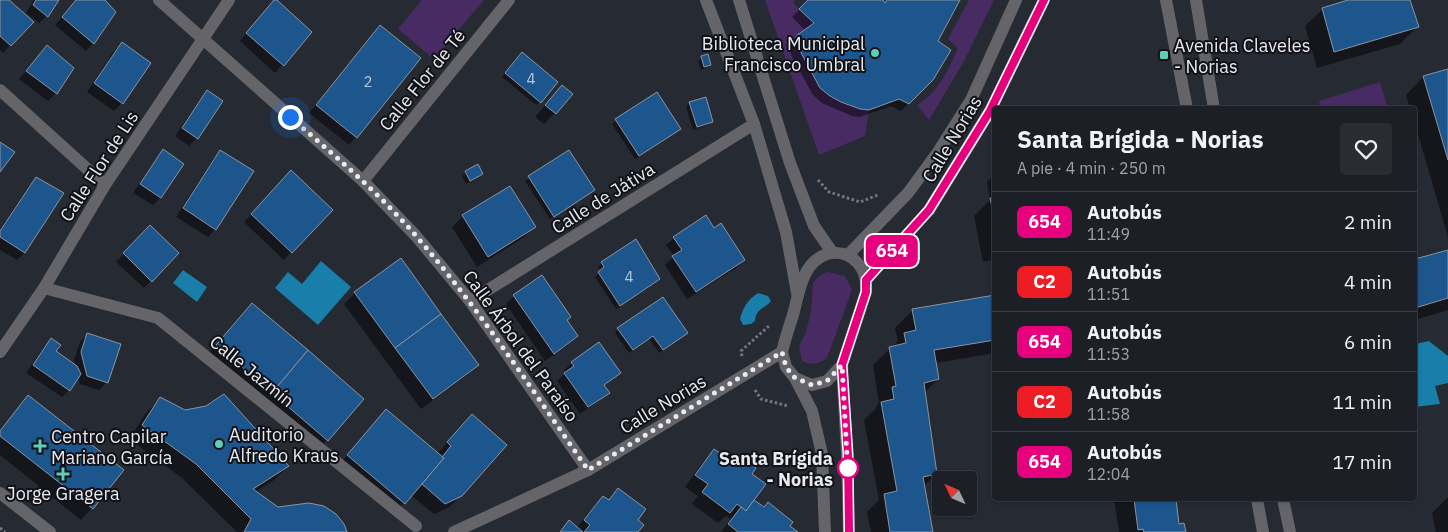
<!DOCTYPE html>
<html lang="es">
<head>
<meta charset="utf-8">
<style>
	body { margin:0; font-family:"IBM Plex Sans",sans-serif; background:#292d32; color:#f1f3f6; height:100vh; display:flex; flex-direction:column; font-size:19px; white-space:nowrap }
	* { box-sizing:border-box; margin:0 }
	p { font-size:16px; color:#a0a3a7 }
	.icon { flex:none; width:28px; height:28px; fill:none; stroke:currentColor; stroke-width:2; stroke-linecap:round; stroke-linejoin:round }
	.map { position:relative; flex:1; overflow:hidden }
	.panel { position:absolute; left:992px; top:106px; width:425px; height:395px; display:flex; flex-direction:column; background:#1c2026; border-radius:5px; box-shadow:0 1px 4px #0004,0 0 0 1px #3a3e43 }
	.panel>* { flex:none }
	.badge { padding:0 10px; border-radius:8px; font-size:18px; line-height:32px }
	.needle { width:32px; rotate:314deg }
	.fabs { position:absolute; left:932px; top:471px; display:grid; gap:10px }
	.fabs a { display:grid; place-items:center; width:45px; height:45px; border-radius:5px; background:#1c2026; box-shadow:0 1px 4px #0004,0 0 0 1px #3a3e43; font-size:25px }
	.you { position:absolute; width:25px; height:25px; margin:-12px; border:4px solid #fff; border-radius:50%; background:#1a73e8; box-shadow:0 0 0 8px #1a73e833 }
	.map>.badge { position:absolute; translate:-50% -50%; box-shadow:0 0 0 2px #fff }
	.round { display:grid; place-items:center; flex:none; width:52px; height:52px; border-radius:5px; background:#292d32 }
	.head { display:flex; align-items:center; justify-content:space-between; height:85px; padding:0 25px }
	h1 { font-size:24px; font-weight:800; line-height:38px }
	ul { padding:0; list-style:none }
	li { display:flex; align-items:center; gap:15px; height:60px; padding:0 25px; border-top:1px solid #3a3e43 }
	li div { flex:1 }
	li b { display:block; font-size:19px }
	li em { font-style:normal }
	li .badge { min-width:55px; font-weight:700; text-align:center }
	.map>svg:first-child { display:block }
</style>
</head>
<body>
<div class="map">
<svg width="1448" height="532" viewBox="0 0 1448 532">
	<rect width="100%" height="100%" fill="#262a33"/>
	<g fill="#482b63">
		<path d="M422 0H484L434 59 398 29Z"/>
		<path d="M765 0H795L793 3 814 23 796 36 798 47 812 70 869 110 865 136 819 155Z"/>
		<path d="M969 0H994L963 63 929 120 917 105C940 90 947 72 958 48L948 39Z"/>
		<path d="M1380 82 1388 109H1321L1319 101Z"/>
		<path d="M827 272 845 276 852 290 827 358C819 364 812 366 802 361L799 346 806 332 811 311 813 283 819 276Z"/>
	</g>
	<g fill="#1a7eaa">
		<path d="M321 261 351 287 318 325 275 288 288 272 302 284Z"/>
		<path d="M183 270 207 287 197 302 173 283Z"/>
		<path d="M758 293 768 296 771 301C765 309 756 308 755 321L751 324 743 325 740 319C743 308 747 300 758 293Z"/>
		<path d="M1429 341 1448 356V383L1435 386 1440 404 1415 407V344Z"/>
	</g>
	<g fill="#0007">
		<path d="M0 0H7L32 22 3 53 0 50Z"/>
		<path d="M34 0H57L47 16 39 23 26 13Z"/>
		<path d="M77 0H103L93 43 86 51 55 25Z"/>
		<path d="M276 0 310 32 275 73 240 41Z"/>
		<path d="M809 0H881L884 3 886 0H959L936 42 932 79 901 111 891 106 860 117 852 116 822 103 813 95 791 55 789 45 806 31 792 17Z"/>
		<path d="M1352 0H1409L1417 27 1400 44 1317 68 1305 26 1323 9Z"/>
		<path d="M380 26 356 137 349 145 309 113Z"/>
		<path d="M122 44 149 63 122 103 114 111 87 92 114 51Z"/>
		<path d="M47 47 56 93 48 101 19 79Z"/>
		<path d="M702 57 710 65 706 68 701 70 698 61Z"/>
		<path d="M518 58 540 102 536 105 502 77Z"/>
		<path d="M1448 70V237L1415 124V109H1410L1406 95 1423 77Z"/>
		<path d="M562 86 555 113 544 124 535 117Z"/>
		<path d="M207 92 222 102 197 138 189 146 175 136 200 100Z"/>
		<path d="M657 94 680 129 635 159 612 124Z"/>
		<path d="M690 103 712 121 708 125 693 130 686 107Z"/>
		<path d="M164 151 183 164 160 198 153 205 133 193 156 159Z"/>
		<path d="M220 151 215 229 208 237 176 217 213 159Z"/>
		<path d="M569 151 590 193 550 219 525 181Z"/>
		<path d="M477 166 481 174 466 184 462 176Z"/>
		<path d="M995 173V259L983 262 974 216 990 200 987 182Z"/>
		<path d="M37 178 62 193 24 253 17 260 0 250V229L29 186Z"/>
		<path d="M284 180 291 252 284 260 244 222Z"/>
		<path d="M463 216 534 227 523 238 477 267 452 227Z"/>
		<path d="M150 227 178 253 144 288 116 262Z"/>
		<path d="M713 229 744 260 736 268 687 299 665 265 674 256 666 245 674 238Z"/>
		<path d="M1448 251V310L1415 320V261Z"/>
		<path d="M602 263 655 283 616 309 595 277 601 271 598 267Z"/>
		<path d="M541 277 566 320 577 336 569 344 545 361 506 304 514 296Z"/>
		<path d="M355 293 477 365 466 376 421 409 344 304Z"/>
		<path d="M995 296V353L935 363 938 379 924 393 936 474 924 486 931 532H871L867 512 879 500 864 420 876 408V406L879 403 873 365 898 341 895 328 912 311Z"/>
		<path d="M252 304 363 399 316 452 206 356Z"/>
		<path d="M618 329 686 333 659 353 649 339 629 353 615 333Z"/>
		<path d="M88 334 107 382 99 390 80 384 78 377 69 390 62 397 26 373 44 347 51 340 54 352 75 366 74 360 80 342Z"/>
		<path d="M572 363 619 373 604 386 608 393 600 400 580 414 557 381 566 373 564 370Z"/>
		<path d="M28 397 92 508 81 520 0 455V430Z"/>
		<path d="M160 399 288 466 274 480 255 492 278 508 345 532H237L182 478 129 439 146 413Z"/>
		<path d="M375 422 437 454 461 427V495L450 507 434 514 411 495 393 514 337 467Z"/>
		<path d="M714 451 728 461 735 454 750 474 752 500 796 532H721L731 519 726 516 718 523 692 504 698 496 685 487 703 462Z"/>
		<path d="M619 489 636 520 637 532H559L569 522 577 528 592 508 603 497 607 501Z"/>
		<path d="M1448 497V532H1436L1432 513Z"/>
		<path d="M1114 499H1175L1178 525 1184 532H1119Z"/>
	</g>
	<g fill="#1d558d" stroke="#8c949e">
		<path d="M0 0H9L34 22 11 46 0 36Z"/>
		<path d="M36 0H59L48 17 33 5Z"/>
		<path d="M76 0H105L116 12 94 44 62 17Z"/>
		<path d="M274 0H277L312 32 284 66 246 33Z"/>
		<path d="M808 0H883L885 3 887 0H960L938 41 951 50 933 80 909 104 899 99 869 110 860 109 841 102 830 96 820 88 798 47 796 36 814 23 799 9Z"/>
		<path d="M1348 0H1410L1419 27 1334 52 1322 8Z"/>
		<path d="M380 25 421 58 357 138 316 105Z"/>
		<path d="M122 42 151 63 123 104 94 83Z"/>
		<path d="M47 45 74 68 57 94 26 71Z"/>
		<path d="M522 52 558 82 541 103 505 73Z"/>
		<path d="M708 54 711 65 704 67 701 56Z"/>
		<path d="M1448 69V160L1423 76Z"/>
		<path d="M562 85 573 94 556 114 545 105Z"/>
		<path d="M207 90 223 101 198 139 182 128Z"/>
		<path d="M657 92 681 129 639 156 615 119Z"/>
		<path d="M706 97 713 122 697 127 689 102Z"/>
		<path d="M0 142 15 152 0 172Z"/>
		<path d="M163 149 184 164 161 198 140 184Z"/>
		<path d="M220 150 254 171 216 230 183 208Z"/>
		<path d="M569 150 595 190 554 217 528 176Z"/>
		<path d="M478 164 483 174 470 181 465 171Z"/>
		<path d="M291 170 333 210 292 253 251 214Z"/>
		<path d="M36 177 64 193 25 253 0 237V231Z"/>
		<path d="M510 186 536 227 488 257 462 215Z"/>
		<path d="M995 197V222L990 198Z"/>
		<path d="M706 215 714 228 721 223 745 260 696 292 672 256 682 250 673 237Z"/>
		<path d="M150 225 179 253 152 282 123 253Z"/>
		<path d="M636 239 660 279 620 306 598 272 604 267 601 262Z"/>
		<path d="M1448 250V298L1415 308V259Z"/>
		<path d="M401 258 441 314 395 348 354 292Z"/>
		<path d="M542 275 571 317 567 320 578 336 554 354 513 295Z"/>
		<path d="M995 295V340L934 350 939 379 924 383 937 474 923 477 933 532H890L884 494 897 491 881 402 894 399 892 387 896 386 889 347 906 343 904 333 916 330 912 309Z"/>
		<path d="M663 297 688 333 663 350 653 336 633 350 617 328Z"/>
		<path d="M252 303 308 350 272 393 216 345Z"/>
		<path d="M441 314 479 365 433 399 395 348Z"/>
		<path d="M87 333 121 344 108 383 87 376 81 352Z"/>
		<path d="M51 338 61 345 56 351 77 366 81 374 70 391 33 365Z"/>
		<path d="M599 342 621 373 604 385 610 393 588 407 564 373 574 366 571 362Z"/>
		<path d="M308 350 364 399 328 441 272 393Z"/>
		<path d="M224 394 289 466 253 489 278 507 309 503 324 506 336 514 344 524 347 532H244L251 519 196 464 142 425 160 397 185 410 206 406Z"/>
		<path d="M28 395 124 470 93 509 0 436V431Z"/>
		<path d="M386 409 444 458 405 504 347 455Z"/>
		<path d="M472 414 507 445 462 496 445 504 422 484 444 458 442 457 451 446 447 442Z"/>
		<path d="M714 449 730 460 735 453 756 468 752 474 766 484 746 511 737 504 730 513 702 492 708 484 695 475Z"/>
		<path d="M618 488 646 509 638 520 644 525 638 532H584L590 525 584 520 594 507 603 496 609 500Z"/>
		<path d="M1134 499H1176L1179 524 1184 523 1186 532H1144L1143 529 1138 530Z"/>
		<path d="M754 500 764 507 768 502 793 522 790 526 798 532H738L728 524 741 507 746 511Z"/>
		<path d="M569 520 583 532H560Z"/>
	</g>
	<g fill="none" stroke-linecap="round" stroke-linejoin="round">
		<g stroke="#74777f" stroke-width="3" stroke-dasharray="2.5 2.5" stroke-linecap="butt">
			<path d="M818 180 829 192 860 202 878 195"/>
			<path d="M742 356 741 351 770 325"/>
			<path d="M755 390 761 399 788 406"/>
			<path d="M0 528 5 532"/>
		</g>
		<g stroke="#646469" stroke-width="12">
			<path d="M159 0 363 181 416 236 470 301 588 470"/>
			<path d="M706 0 754 124 786 232 797 293"/>
			<path d="M739 0 790 163 814 226 832 252"/>
			<path d="M1166 0 1187 109"/>
			<path d="M1196 0 1214 109"/>
			<path d="M0 90 105 185"/>
			<path d="M363 181 509 0"/>
			<path d="M848 255 908 193 938 152 971 100 1016 0"/>
			<path d="M866 280 929 210 990 111 1044 0"/>
			<path d="M44 288 158 318 416 526"/>
			<path d="M470 301 754 124"/>
			<path d="M0 352 44 288 105 185 229 0"/>
			<path d="M842 365 847 454 849 532"/>
			<path d="M795 378 812 411 822 454 825 532"/>
			<path d="M0 493 50 532"/>
			<path d="M1257 499 1263 532"/>
			<path d="M1283 499 1290 532"/>
			<path d="M454 532 588 470 782 352C785 339 789 327 793 315 799 293 802 262 827 254 835 252 845 253 852 258 864 267 867 278 866 292L842 365 827 381 812 385 795 378 786 367 782 352"/>
		</g>
	</g>
	<g fill="none" stroke-linecap="round" stroke-linejoin="round">
		<g stroke="#fff" stroke-width="11">
			<path id="line" d="M849 532 848 454 842 365 866 292V280L929 210 990 111 1044 0"/>
		</g>
		<use href="#line" stroke="#e6007e" stroke-width="8"/>
		<path stroke="#e9ebf1" stroke-width="5" stroke-dasharray="0 9" d="M290 117C334 155 379 193 417 237 480 310 533 391 588 470L782 352 786 367 795 378 812 385 827 381 842 365 848 474V468"/>
	</g>
	<g fill="#5dceb9" stroke="#111217" stroke-width="2">
		<circle cx="875" cy="53" r="5"/>
		<rect x="1159" y="50" width="10" height="10" rx="2.5"/>
		<circle cx="219" cy="444" r="5"/>
		<path d="M37.5 438.5h5v5h5v5h-5v5h-5v-5h-5v-5h5z"/>
		<path d="M60.5 466.5h5v5h5v5h-5v5h-5v-5h-5v-5h5z"/>
	</g>
	<circle fill="#fff" stroke="#e6007e" stroke-width="2.5" cx="848" cy="468" r="10"/>
	<g text-anchor="middle" dominant-baseline="central" stroke-width="4" stroke-linejoin="round" paint-order="stroke">
		<g font-size="15" fill="#b6c6d8">
			<text x="531" y="78">4</text>
			<text x="368" y="81">2</text>
			<text x="629" y="276">4</text>
		</g>
		<g font-size="18" fill="#e9ebf1" stroke="#111217" text-anchor="start">
			<text x="865" y="43" text-anchor="end">Biblioteca Municipal<tspan x="865" dy="21">Francisco Umbral</tspan></text>
			<text x="1174" y="45">Avenida Claveles<tspan x="1174" dy="21">- Norias</tspan></text>
			<text x="229" y="434">Auditorio<tspan x="229" dy="21">Alfredo Kraus</tspan></text>
			<text x="51" y="436">Centro Capilar<tspan x="51" dy="21">Mariano García</tspan></text>
			<text x="63" y="493" text-anchor="middle">Jorge Gragera</text>
		</g>
		<g font-size="18" fill="#e9ebf1" stroke="#111217">
			<text transform="translate(422 80) rotate(-51)">Calle Flor de Té</text>
			<text transform="translate(952 139) rotate(-59)">Calle Norias</text>
			<text transform="translate(99 166) rotate(-57)">Calle Flor de Lis</text>
			<text transform="translate(603 198) rotate(-32)">Calle de Játiva</text>
			<text transform="translate(521 346) rotate(54)">Calle Árbol del Paraíso</text>
			<text transform="translate(252 371) rotate(39)">Calle Jazmín</text>
			<text transform="translate(663 404) rotate(-31)">Calle Norias</text>
		</g>
		<g font-size="18" font-weight="bold" fill="#e9ebf1" stroke="#111217" text-anchor="end">
			<text x="833" y="458">Santa Brígida<tspan x="833" dy="21">- Norias</tspan></text>
		</g>
	</g>
</svg>
<div class="fabs">
<a><svg class="needle" viewBox="-14 -14 28 28"><path d="M0-13l5 13h-10z" fill="#e53935"/><path d="M0 13l5-13h-10z" fill="#a0a3a7"/></svg></a>
</div>
<div class="you" style="left:290px;top:117px"></div>
<b class="badge" style="left:892px;top:251px;background:#e6007e;color:#fff">654</b>
<section class="panel">
<div class="head"><div><h1>Santa Brígida - Norias</h1><p>A pie · 4 min · 250 m</p></div><a class="round"><svg class="icon" aria-label="heart" viewBox="0 0 24 24"><path d="M12 20l-8-8c-3-5 5-10 8-4 3-6 11-1 8 4z"/></svg></a></div>
<ul>
<li><span class="badge" style="background:#e6007e;color:#fff">654</span><div><b>Autobús</b><p>11:49</p></div><em>2 min</em></li>
<li><span class="badge" style="background:#ee1c25;color:#fff">C2</span><div><b>Autobús</b><p>11:51</p></div><em>4 min</em></li>
<li><span class="badge" style="background:#e6007e;color:#fff">654</span><div><b>Autobús</b><p>11:53</p></div><em>6 min</em></li>
<li><span class="badge" style="background:#ee1c25;color:#fff">C2</span><div><b>Autobús</b><p>11:58</p></div><em>11 min</em></li>
<li><span class="badge" style="background:#e6007e;color:#fff">654</span><div><b>Autobús</b><p>12:04</p></div><em>17 min</em></li>
</ul>
</section>
</div>
</body>
</html>
